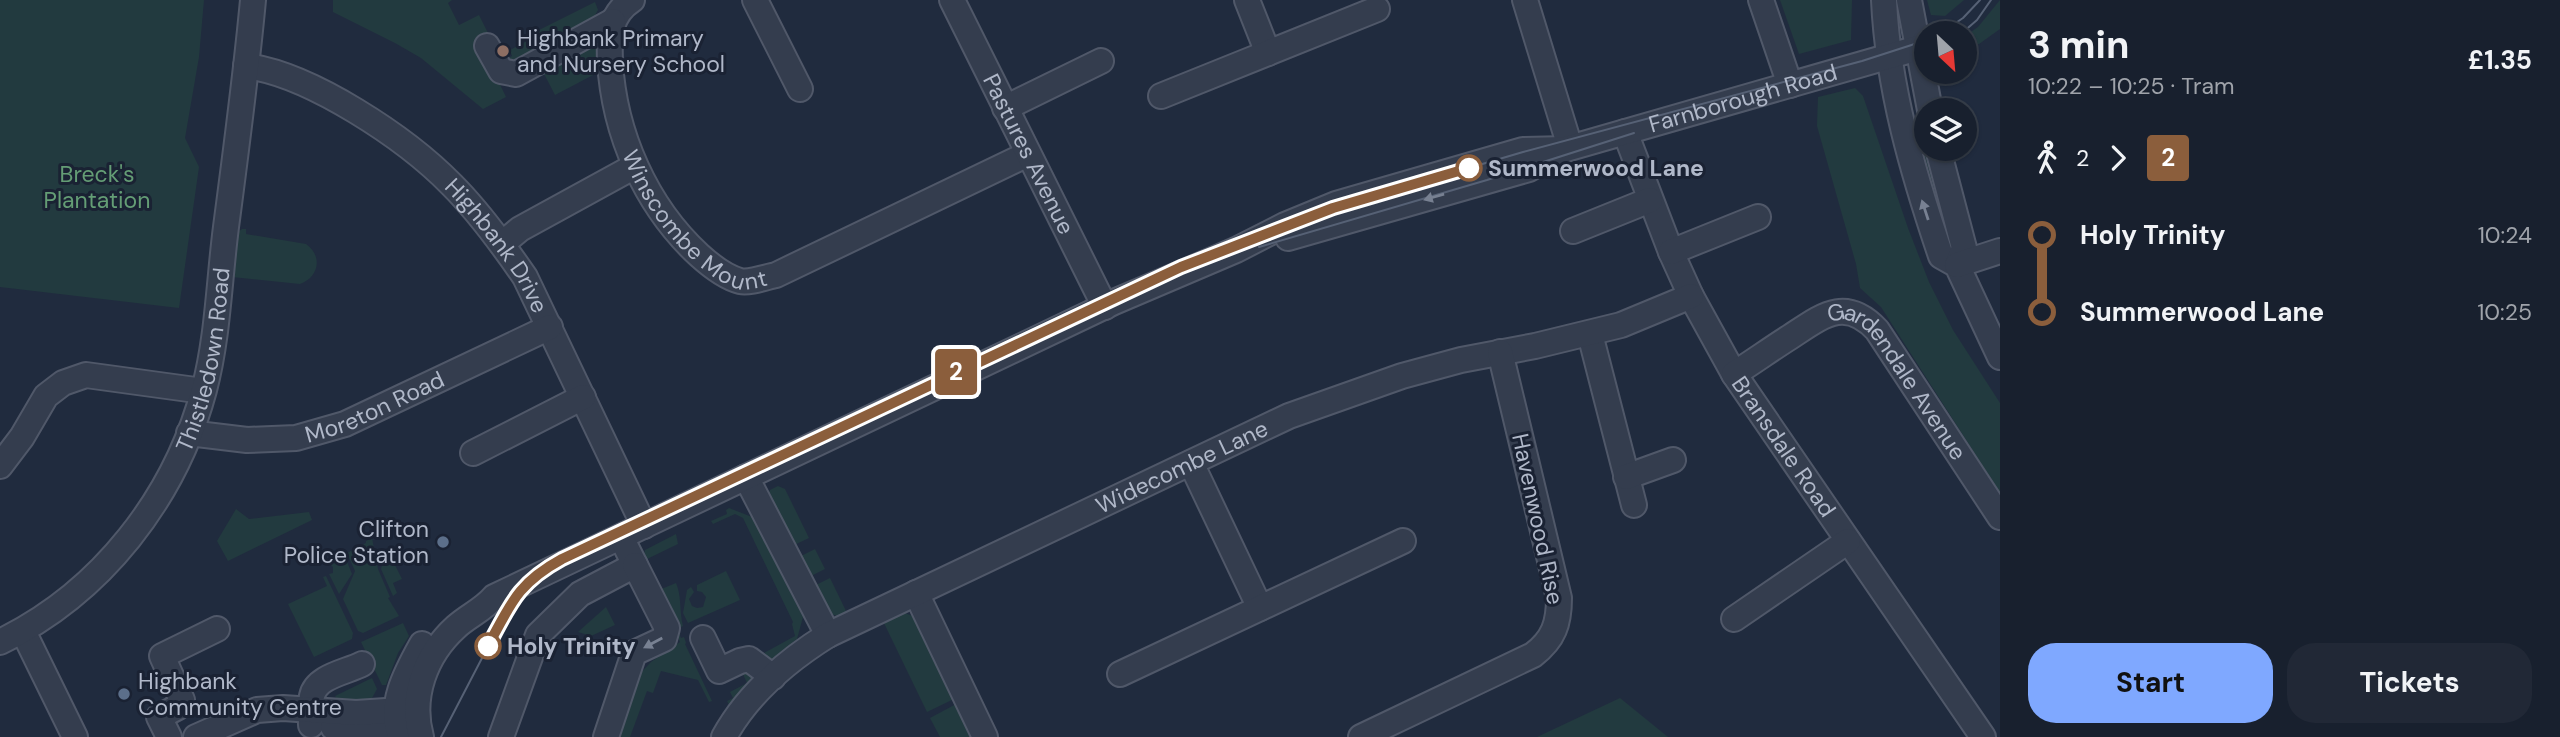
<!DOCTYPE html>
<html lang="en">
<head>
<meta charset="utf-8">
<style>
	body { margin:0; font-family:"DM Sans",sans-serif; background:#212836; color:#f1f3f6; height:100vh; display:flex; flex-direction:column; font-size:26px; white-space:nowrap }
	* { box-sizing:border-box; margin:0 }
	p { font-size:23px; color:#9fa3aa }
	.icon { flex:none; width:38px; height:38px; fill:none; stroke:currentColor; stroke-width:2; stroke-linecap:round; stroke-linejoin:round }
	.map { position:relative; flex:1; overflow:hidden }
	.drawer { display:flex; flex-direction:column; background:#18202e; width:560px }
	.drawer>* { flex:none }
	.badge { padding:0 14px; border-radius:5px; font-size:24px; line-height:46px }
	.needle { width:46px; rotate:154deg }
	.tools { position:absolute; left:1914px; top:21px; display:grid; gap:14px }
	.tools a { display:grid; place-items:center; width:63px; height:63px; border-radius:50%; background:#18202e; box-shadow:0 2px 5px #0004,0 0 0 2px #363e4a; font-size:35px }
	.map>.badge { position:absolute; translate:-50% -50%; box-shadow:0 0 0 4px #fff }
	.legs { display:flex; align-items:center; gap:10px; height:77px; padding:0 28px; font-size:23px }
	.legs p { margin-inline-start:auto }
	.overview { display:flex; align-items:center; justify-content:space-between; height:119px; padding:0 28px }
	h1 { font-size:38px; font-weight:700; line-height:52px }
	.action { display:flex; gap:14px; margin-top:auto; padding:14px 28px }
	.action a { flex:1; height:80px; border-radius:28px; background:#7fa8ff; color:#111; font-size:28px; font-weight:700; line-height:80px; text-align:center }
	.action a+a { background:#212836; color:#f1f3f6 }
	ul { padding:0 28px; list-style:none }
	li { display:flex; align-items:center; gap:24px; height:77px; font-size:26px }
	li i { display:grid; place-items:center; width:10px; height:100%; margin:0 9px; background:currentColor }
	li i::after { content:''; width:18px; height:18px; margin:-9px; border:5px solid; border-radius:50%; background:#18202e }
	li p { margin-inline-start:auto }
	li:first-child i { background:linear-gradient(#0000 50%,currentColor 0) }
	li:last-child i { background:linear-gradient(currentColor 50%,#0000 0) }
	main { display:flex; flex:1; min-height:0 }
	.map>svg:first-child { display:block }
</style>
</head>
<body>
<main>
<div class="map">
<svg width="2000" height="737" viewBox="0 0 2000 737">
	<rect width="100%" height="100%" fill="#202b3e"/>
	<g fill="#223a3f">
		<path d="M0 0H204L199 57 185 138 199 167 179 308 0 287Z"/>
		<path d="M333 0H452L448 3 459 25 479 15 490 37 480 43 506 97 483 109 421 58 395 43 333 12Z"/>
		<path d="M1780 0H1852L1851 40 1799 54Z"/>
		<path d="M1927 0H1964L1945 16 1931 15Z"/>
		<path d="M2000 0V29L1965 54V36L1978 27Z"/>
		<path d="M595 2 598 10 589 26 518 66 501 62 512 56 510 50 529 40 527 36Z"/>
		<path d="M598 43 597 73 555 95 540 66Z"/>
		<path d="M1855 88 1863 96 1908 228 1929 282 1953 330 2000 403V493L1881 307 1860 288 1856 264 1817 126 1818 97Z"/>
		<path d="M1926 129 1927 149 1956 247 1950 254 1911 131Z"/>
		<path d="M242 229H246V234L306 244C323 256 319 277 300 284L232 277 237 233Z"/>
		<path d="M778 486 785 489 809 538 792 546 768 495 770 490Z"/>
		<path d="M729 508 752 517 803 617 797 639 772 660 764 653 795 636 792 624 793 622 743 518 735 514 713 524 711 521 727 514 726 510Z"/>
		<path d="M236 509 249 519 309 512 312 520 228 561 217 541Z"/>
		<path d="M676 534 678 544 645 560 659 590 676 583C682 597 679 611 683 626L677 629 681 638 684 637 686 643 685 644 712 701 709 702 698 680 661 671 653 693 647 691 630 737H615L635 679 651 662 680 642 642 563 645 550Z"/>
		<path d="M372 538 378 569 390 597 388 598 399 616 363 633 358 631 343 599 355 571 347 553 366 543V541Z"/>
		<path d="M815 549 825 569 809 577 799 557Z"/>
		<path d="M344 554 352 574 339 594 329 574 333 573V567L328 562Z"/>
		<path d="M383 561 386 565 393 561 402 579 393 583 397 593 393 596 381 569Z"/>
		<path d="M726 571 740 600 688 623 683 613 687 590 691 587 694 592 689 599 692 606 697 608 703 607 706 597 702 592 697 591V585Z"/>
		<path d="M326 576 353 633 352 639 314 657 288 604 327 586 323 577Z"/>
		<path d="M830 578 847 613 838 616 830 614 814 586Z"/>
		<path d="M606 607 615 625 591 636 578 632Z"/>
		<path d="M900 611 915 617 956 698 927 712 882 619Z"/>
		<path d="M403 623 409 636 398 653 386 685H382L361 642Z"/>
		<path d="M746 670 759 674 730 707 727 701 733 698 730 692 747 683 742 672Z"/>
		<path d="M372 678 377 689 372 698 361 701 337 699 335 696Z"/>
		<path d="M1620 698 1668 737H1537Z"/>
		<path d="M958 703 975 737H940L930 718Z"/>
	</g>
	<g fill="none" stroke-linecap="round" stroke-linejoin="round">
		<g stroke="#505869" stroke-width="28">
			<g id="minor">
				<path id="s1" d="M632 0C609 15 609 37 610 61 614 134 646 206 699 255 710 265 725 277 740 281 750 283 766 277 776 275L1028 154"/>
				<path d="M755 0 800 89"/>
				<path id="s2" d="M952 0 1105 307"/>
				<path d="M1247 0 1268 53"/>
				<path d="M1525 0 1570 147"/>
				<path d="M1761 0 1790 85"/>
				<path d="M1884 0C1888 88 1913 173 1941 256L1957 265 2000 357"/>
				<path d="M1909 0 1930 110"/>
				<path d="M487 46 501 71 516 74 613 21"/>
				<path id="s3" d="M246 66C310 74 406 138 452 185 479 212 503 245 525 277L644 526"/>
				<path d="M1161 96 1377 9"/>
				<path d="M1005 108 1101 61"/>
				<path id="s4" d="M1625 132 1671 252 1691 296 1734 374 1983 737"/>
				<path d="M1938 149 1964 248 1957 265"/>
				<path d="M1573 231 1650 200"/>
				<path d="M1288 238 1529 169 1562 151"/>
				<path d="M502 244 520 229 635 166"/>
				<path d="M1671 252 1758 217"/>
				<path d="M1957 265 2000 251"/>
				<path d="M1590 334 1634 505"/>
				<path id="s5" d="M1734 374C1753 362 1771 349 1790 337 1822 316 1845 296 1877 330L2000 517"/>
				<path id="s6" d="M189 433 247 440 296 438 345 424 550 327"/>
				<path d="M473 453 583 397"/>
				<path d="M1191 463 1260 608"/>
				<path d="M0 466 22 437 46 396 63 383 86 375 203 391"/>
				<path d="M746 477 828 635"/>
				<path d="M1626 477 1673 460"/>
				<path d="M916 593 985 737"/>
				<path d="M1734 619 1848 541"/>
				<path d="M23 631 75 737"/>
				<path d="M703 638 719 671 740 661 749 659 773 677"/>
				<path id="s7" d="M0 642C101 593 175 498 204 390 218 337 219 281 226 227 236 151 246 76 253 0"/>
				<path d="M1120 674 1403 541"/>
				<path d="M311 725C311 716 310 705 312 696 316 676 347 672 362 664"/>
				<path d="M333 727C358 730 387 736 410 724"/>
				<path d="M169 737 159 717 178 707 182 700 162 656 217 629"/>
				<path d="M196 737 257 710 283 708 356 713 416 709"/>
				<path d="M401 737C387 706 407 671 422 644"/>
				<path id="s8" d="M421 737C410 697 425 655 456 627 468 616 483 610 494 597L1114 302 1236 250 1285 225 1336 204 1523 150 1566 149 1918 48"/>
				<path d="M501 737 538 635 580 594 635 565 621 537"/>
				<path d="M606 737 634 653 664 639 667 628 635 565"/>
				<path id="s9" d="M724 737C747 695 788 660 828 635L1289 416 1402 376 1461 360 1535 346 1621 325 1691 296"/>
				<path d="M1361 737 1533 655C1554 639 1559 623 1559 598L1500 352"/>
			</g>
		</g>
		<use href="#minor" stroke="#343d4e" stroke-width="24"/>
		<g stroke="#566175" stroke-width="2">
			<path d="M1941 33 1963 18 1980 0"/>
			<path d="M1962 33 1977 20 1991 0"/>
			<path d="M1259 247 1487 180 1634 133"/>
			<path d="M441 737 507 610 528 581 546 568 1129 290 1333 208 1523 152 1862 61 1927 40"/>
		</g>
	</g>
	<defs><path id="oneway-solid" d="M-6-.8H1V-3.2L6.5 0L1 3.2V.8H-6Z" transform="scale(1.75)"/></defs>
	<g fill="#788192">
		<use href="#oneway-solid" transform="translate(1434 197) rotate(164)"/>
		<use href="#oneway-solid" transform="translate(1925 210) rotate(-108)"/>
		<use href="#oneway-solid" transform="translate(653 643) rotate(152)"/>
	</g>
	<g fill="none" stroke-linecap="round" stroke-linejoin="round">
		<g stroke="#fff" stroke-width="16">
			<path id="line-1" d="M488 646C511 603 518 583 562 559L1181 267 1333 208 1469 168"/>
		</g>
		<use href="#line-1" stroke="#8b5e3c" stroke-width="10"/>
	</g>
	<circle fill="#8d6e63" stroke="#1a2233" stroke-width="2.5" cx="503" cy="51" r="7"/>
	<g fill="#fff" stroke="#8b5e3c" stroke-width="3.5">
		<circle cx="1469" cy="168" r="12"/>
		<circle cx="488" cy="646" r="12"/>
	</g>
	<g fill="#5c6f8a" stroke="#1a2233" stroke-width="2.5">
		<circle cx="443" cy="542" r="7"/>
		<circle cx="124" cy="694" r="7"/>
	</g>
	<g text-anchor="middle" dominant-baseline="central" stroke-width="6" stroke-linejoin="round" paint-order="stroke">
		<g font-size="23" fill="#b0b8c9" stroke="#1a2233" text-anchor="start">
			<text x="517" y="38">Highbank Primary<tspan x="517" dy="26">and Nursery School</tspan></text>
			<text x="429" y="529" text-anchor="end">Clifton<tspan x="429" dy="26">Police Station</tspan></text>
			<text x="138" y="681">Highbank<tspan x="138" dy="26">Community Centre</tspan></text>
		</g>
		<g font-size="23" fill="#b0b8c9" stroke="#1a2233">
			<text stroke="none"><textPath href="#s8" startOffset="1521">Farnborough Road</textPath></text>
			<text stroke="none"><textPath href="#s2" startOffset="172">Pastures Avenue</textPath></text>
			<text stroke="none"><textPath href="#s1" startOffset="262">Winscombe Mount</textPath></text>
			<text stroke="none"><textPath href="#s3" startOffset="317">Highbank Drive</textPath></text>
			<text stroke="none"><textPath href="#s7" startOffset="364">Thistledown Road</textPath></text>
			<text stroke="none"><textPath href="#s5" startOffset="215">Gardendale Avenue</textPath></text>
			<text stroke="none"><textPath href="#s6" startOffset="192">Moreton Road</textPath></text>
			<text stroke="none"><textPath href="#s4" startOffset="354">Bransdale Road</textPath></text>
			<text stroke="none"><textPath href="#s9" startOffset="539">Widecombe Lane</textPath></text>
			<text transform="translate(1538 519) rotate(78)">Havenwood Rise</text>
		</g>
		<g font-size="23" font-weight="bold" fill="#b0b8c9" stroke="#1a2233" text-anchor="start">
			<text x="1488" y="168">Summerwood Lane</text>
			<text x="507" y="646">Holy Trinity</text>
		</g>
		<g font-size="23" fill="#649d75" stroke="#1a2233">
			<text x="97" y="174">Breck's<tspan x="97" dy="26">Plantation</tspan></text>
		</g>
	</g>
</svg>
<div class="tools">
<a><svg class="needle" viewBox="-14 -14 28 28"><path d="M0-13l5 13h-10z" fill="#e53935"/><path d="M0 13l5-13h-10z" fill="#9fa3aa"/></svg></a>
<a><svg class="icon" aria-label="layers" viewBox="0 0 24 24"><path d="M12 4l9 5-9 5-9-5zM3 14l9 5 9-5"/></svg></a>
</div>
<b class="badge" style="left:956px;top:372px;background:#8b5e3c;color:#fff">2</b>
</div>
<section class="drawer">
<div class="overview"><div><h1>3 min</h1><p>10:22 – 10:25 · Tram</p></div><b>£1.35</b></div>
<div class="legs"><svg class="icon" aria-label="walk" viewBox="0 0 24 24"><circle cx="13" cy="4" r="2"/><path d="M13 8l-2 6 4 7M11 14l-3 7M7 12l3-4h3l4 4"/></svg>2<svg class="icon" aria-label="forward" viewBox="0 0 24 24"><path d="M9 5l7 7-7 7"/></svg><b class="badge" style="background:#8b5e3c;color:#fff">2</b></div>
<ul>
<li><i style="color:#8b5e3c"></i><b>Holy Trinity</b><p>10:24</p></li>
<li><i style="color:#8b5e3c"></i><b>Summerwood Lane</b><p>10:25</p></li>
</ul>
<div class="action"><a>Start</a><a>Tickets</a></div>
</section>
</main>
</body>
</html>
